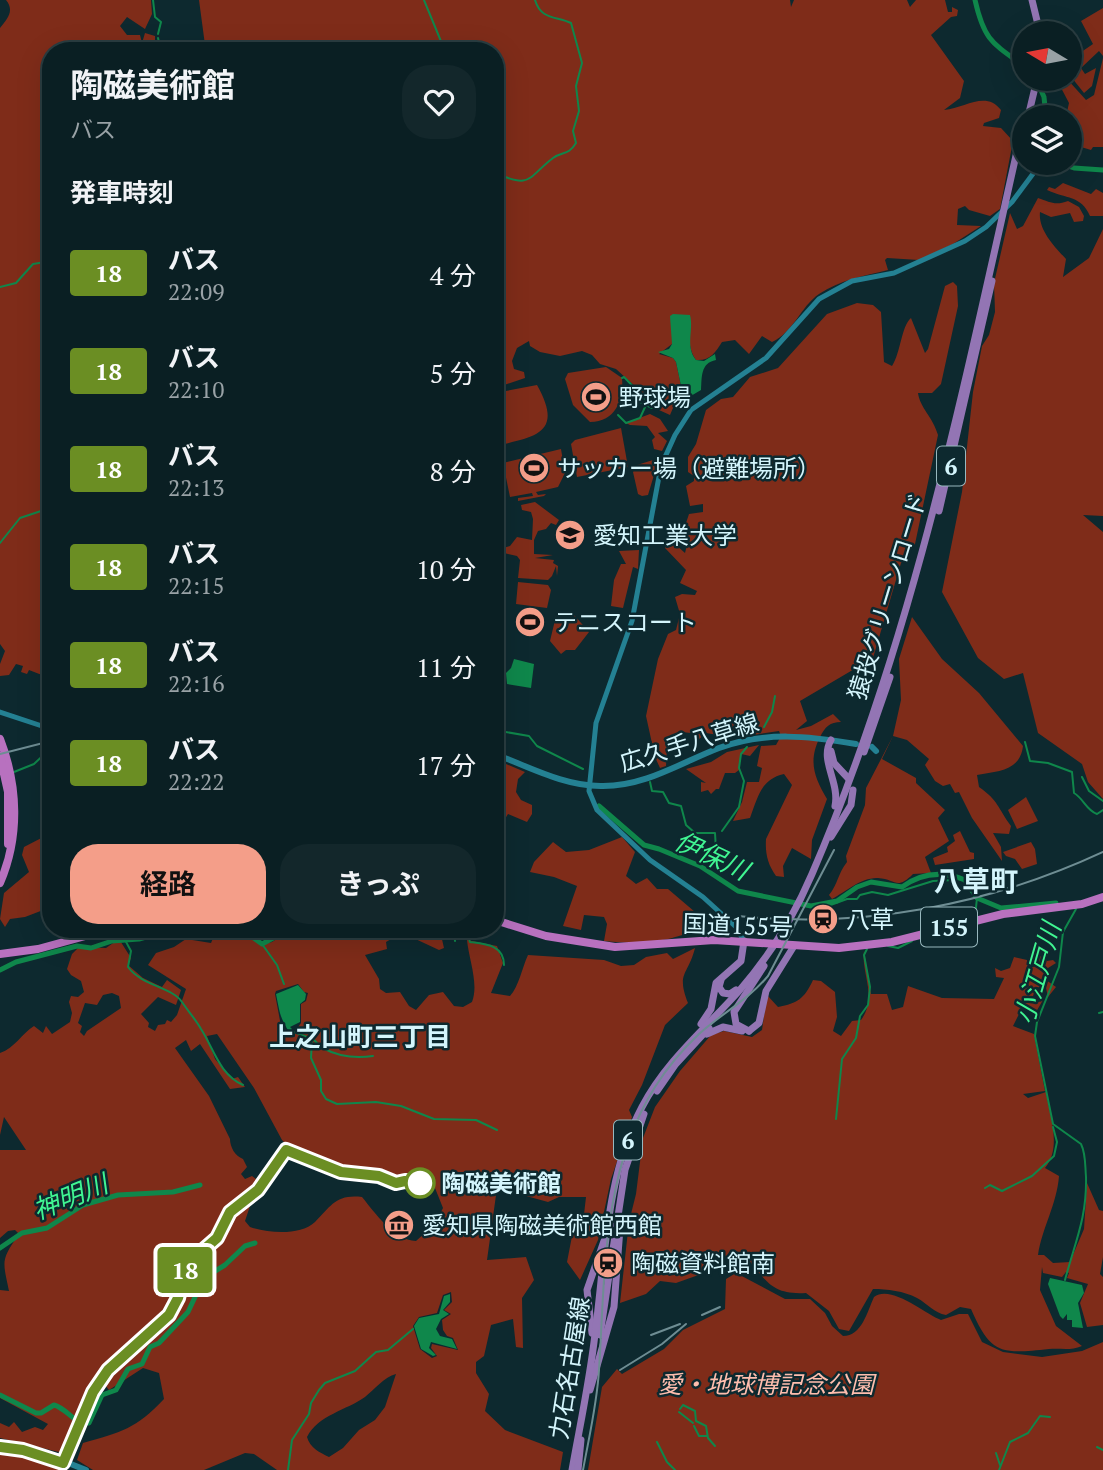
<!DOCTYPE html>
<html lang="ja">
<head>
<meta charset="utf-8">
<style>
	body { margin:0; font-family:"PT Serif","Noto Sans JP",serif; background:#13272b; color:#f1f3f6; height:100vh; display:flex; flex-direction:column; font-size:26px; white-space:nowrap }
	* { box-sizing:border-box; margin:0 }
	p { font-size:23px; color:#99a2a6 }
	.icon { flex:none; width:38px; height:38px; fill:none; stroke:currentColor; stroke-width:2; stroke-linecap:round; stroke-linejoin:round }
	.map { position:relative; flex:1; overflow:hidden }
	.details { position:absolute; left:42px; top:42px; width:462px; height:896px; display:flex; flex-direction:column; background:#0a1f23; border-radius:28px; box-shadow:0 7px 28px #0002,0 0 0 2px #2a3d41 }
	.details>* { flex:none }
	.badge { padding:0 14px; border-radius:5px; font-size:24px; line-height:46px }
	.needle { width:46px; rotate:280deg }
	.tools { position:absolute; left:1012px; top:21px; display:grid; gap:14px }
	.tools a { display:grid; place-items:center; width:70px; height:70px; border-radius:50%; background:#0a1f23; box-shadow:0 7px 28px #0002,0 0 0 2px #2a3d41; font-size:35px }
	.map>.badge { position:absolute; translate:-50% -50%; box-shadow:0 0 0 4px #fff }
	h2 { padding:0 28px; font-size:26px; line-height:63px }
	.round { display:grid; place-items:center; flex:none; width:74px; height:74px; border-radius:28px; background:#13272b }
	.overview { display:flex; align-items:center; justify-content:space-between; height:119px; padding:0 28px }
	h1 { font-size:33px; font-weight:700; line-height:52px }
	.action { display:flex; gap:14px; margin-top:auto; padding:14px 28px }
	.action a { flex:1; height:80px; border-radius:28px; background:#f49e89; color:#111; font-size:28px; font-weight:700; line-height:80px; text-align:center }
	.action a+a { background:#13272b; color:#f1f3f6 }
	ul { padding:0; list-style:none }
	li { display:flex; align-items:center; gap:21px; height:98px; padding:0 28px }
	li div { flex:1 }
	li b { display:block; font-size:26px }
	li em { font-style:normal }
	li .badge { min-width:77px; font-weight:700; text-align:center }
	.map>svg:first-child { display:block }
</style>
</head>
<body>
<div class="map">
<svg width="1103" height="1470" viewBox="0 0 1103 1470">
	<rect width="100%" height="100%" fill="#0d292f"/>
	<g fill="#7f2c19" fill-rule="evenodd">
		<path d="M6 0H151L152 14 145 29 127 17 120 26 127 35H140L142 43 145 33 155 36V49L159 51H51V671L47 677 29 670 27 674 21 672 23 666 16 664 9 675 0 676V664L5 651 0 644V28C7 19 15 11 6 0Z"/>
		<path d="M199 0H790L791 7 794 0H907L910 7 916 0H945L948 12H952V7L958 10 957 16 951 17 931 35 964 81 960 98 944 110C965 108 986 90 1001 110L999 118 984 123 983 126 1001 128 1013 141 1000 209 990 216 969 210 965 206 958 209 957 225 981 226 953 244 919 260 887 258 885 260 888 270C864 276 840 280 819 294 800 307 794 332 772 342L762 336 749 354 735 340 722 342C715 353 710 361 696 360 687 348 689 329 689 315L672 320V344L659 354 673 358 676 362 684 400 673 408 670 415 648 405V398L616 369 600 364 592 355 582 351 560 356 540 352 530 346 529 341 517 348 512 361 514 369 524 372 525 378 495 388V51H229L225 41 213 48 205 45Z"/>
		<path d="M1103 8V56L1099 51 1081 68 1085 74 1096 68 1092 86 1084 93 1072 78 1078 71 1069 76V57L1071 59 1093 44 1081 21Z"/>
		<path d="M1103 58V147H1093L1091 150 1081 147 1083 137H1070L1073 122 1067 112 1069 103 1059 84V79H1067L1086 100 1094 95Z"/>
		<path d="M1063 183 1091 194 1096 189 1103 193V216H1090C1081 195 1066 199 1047 190L1049 187 1055 189Z"/>
		<path d="M1038 198C1050 202 1055 206 1068 201L1079 207 1084 216 1083 221 1074 222 1070 213 1051 217 1040 212C1038 230 1055 247 1066 259L1063 277 1089 258 1103 229V516L1083 515 1103 532V799L1088 782 1082 764 1038 733 1023 673 1004 679 978 658 942 592 962 492 973 392 982 346 989 335 995 312 994 283 1010 213 1017 229 1023 226Z"/>
		<path d="M953 282 957 286 958 306 941 384 932 393H918C920 408 933 417 938 435L915 544 901 563 873 658 800 701 807 721 796 730 811 726 833 714 841 722C830 722 825 727 820 737 808 761 814 777 827 799L812 840 811 859 792 848 783 866 784 877 776 876C768 865 765 854 766 839L792 785 784 774C761 779 758 797 750 818L733 821 742 802 747 782H759L762 768 757 766 761 746 776 745 781 736 779 731 753 735 735 728 730 737 706 733 698 740 691 733 681 732 677 737 688 743 684 746 667 748 666 766 660 768 655 757 646 716 658 659 668 634 676 630 680 614 675 597 682 594 695 595 697 591 680 583 686 570 665 548 667 537 685 553 687 545 684 529 689 514 703 512V504L690 506 686 486 694 481V476L688 472V457L696 444 706 410 721 399 733 397 750 377 778 368 827 314 857 303 873 305 881 312 884 362 892 366C901 352 901 327 911 318L925 353 928 349 945 286Z"/>
		<path d="M606 367 622 378C624 400 615 422 590 422L573 405 565 379 568 373Z"/>
		<path d="M537 385C564 433 536 437 495 446V393Z"/>
		<path d="M650 414 660 419 668 431 658 433 667 441 662 451 654 449 652 440 655 437 647 426 630 425 626 423Z"/>
		<path d="M621 428 628 467 577 477 571 444 575 440Z"/>
		<path d="M561 449 565 473 558 487 536 492 538 495 546 494 544 496 518 501V498L533 496 532 493 510 497 503 463Z"/>
		<path d="M653 460 654 464 657 465 648 495 642 496 638 494 633 472 637 465Z"/>
		<path d="M535 502 559 520 556 525 551 523 546 529 538 531 534 540V554L553 555 535 558 554 560 553 563 558 566 557 576 556 566 552 576 548 580 518 578 520 560 517 556 504 553 503 548 510 546 517 537 532 540 533 519 531 512 522 510 521 505Z"/>
		<path d="M639 550 638 569 633 567 623 608 611 606 614 580 621 564H626L619 551Z"/>
		<path d="M518 582 548 585 551 590 547 608 516 604Z"/>
		<path d="M564 611 574 615 589 632 575 650H566L561 654 550 641 556 616Z"/>
		<path d="M912 617 942 659 979 693 1023 746C1020 771 999 771 977 775L979 787C999 801 997 807 1011 826L1009 834 993 833 1001 847 1002 861 972 818 959 792 955 793 950 784 943 786 935 781 925 765 929 759 907 740 893 736 882 759 916 778V783L945 810 938 818 949 841 925 857 931 873 913 874C896 891 896 879 878 878 862 877 845 892 832 899L829 895C838 884 838 873 847 862L846 856 865 805 866 788 893 736 901 700 899 659Z"/>
		<path d="M759 745 750 756 741 754 739 770 735 773H725L719 789H716L711 794 708 790 701 792V782L706 783 686 769 711 762 727 752Z"/>
		<path d="M495 764H506L525 772 518 779 516 792 521 800 532 805V814L527 822 508 814 497 832Z"/>
		<path d="M1026 797 1038 821 1017 829 1008 810Z"/>
		<path d="M960 831 970 852 974 853V859L935 865 933 858 948 852 947 847 955 841 953 835Z"/>
		<path d="M51 833V907L25 917 10 919 5 927 0 919 4 893 29 872 22 855 24 847Z"/>
		<path d="M622 837 635 852 626 876 636 884 647 878 657 889H668L695 912V934C683 933 679 937 668 939 651 943 621 943 604 941L607 924 604 917 584 915 581 930 563 926 577 886 554 877 530 872 534 862 553 842 566 852 589 850Z"/>
		<path d="M1031 842 1035 849 1037 864 1022 869 1015 859 1006 856 1003 852Z"/>
		<path d="M241 929 261 945 272 942 292 929H352L367 937 391 929H451L454 935H441L444 948 439 950 409 936 405 931 386 942 387 949 365 955 379 979 380 989 386 993 400 992 409 1006 416 1010 429 995 443 992 454 1006 463 1007 472 1002C479 984 469 960 467 940L497 946 503 963 491 993 510 996C519 986 522 968 528 955L604 960 621 966 634 965 646 957 667 953 673 959 695 948C688 976 676 972 688 1003L665 1025 642 1085 629 1110 632 1117 611 1179 598 1240 580 1280 567 1262 573 1231 583 1223 586 1197H559L548 1202 497 1188 487 1260 526 1257 534 1280 522 1298 523 1348 516 1347 513 1319 491 1325 484 1356 476 1362V1373L489 1394 485 1411 505 1430 563 1452 560 1470H277L254 1454 245 1453 204 1470H93L77 1460 83 1443C121 1432 136 1429 164 1399L159 1373 143 1368 109 1390 104 1384 95 1389 63 1453 0 1438V1423L9 1427 14 1422 22 1432 35 1427 43 1430 48 1424 0 1398V1290L9 1291C3 1261 0 1261 19 1234L15 1230 8 1231 0 1238V1150H26L4 1117 0 1135V1053C15 1048 21 1034 34 1026L43 1033 46 1026 52 1034 70 1022 72 1013 69 1002 71 996 78 997 84 992 81 981 71 975 67 969 72 954 79 947 106 948 119 939 131 958 128 965 143 978 162 987 167 980 181 990 176 1005 158 997 141 1014 149 1023 148 1027 155 1031 158 1025 165 1024 167 1020 171 1022 177 1015 186 989 148 965 156 953 174 947 186 939 211 943 216 931 223 933ZM298 984 304 992 308 993 306 1001 301 1004V1023L295 1031V1037L281 1026 275 994 276 991ZM112 993 119 996 121 1008 87 1031 84 1036 80 1032 82 1026 78 1023 85 1003 97 1005 103 995ZM217 1034 254 1088 282 1140 289 1147 314 1160 351 1170 378 1172 395 1177 409 1175 431 1178 443 1208 437 1220 430 1223 426 1232 416 1241C394 1240 375 1213 362 1197 336 1194 331 1206 315 1222 300 1236 268 1233 250 1227L245 1221 252 1200 245 1191 255 1185 256 1179 252 1176 245 1179 241 1174 247 1167 243 1159C235 1156 230 1147 230 1139L209 1096 175 1048 186 1040 191 1051 200 1044 230 1089 245 1087 238 1077 232 1079 215 1059 207 1036ZM451 1292 452 1302 444 1310 451 1314 442 1320 443 1330 447 1336 453 1338 458 1350 432 1344 431 1348 437 1356 432 1358 420 1349 413 1326 419 1317 437 1313 443 1295ZM396 1374 385 1407 375 1420 359 1430 343 1448 329 1457C319 1452 310 1448 307 1437 318 1415 347 1410 365 1397 375 1389 384 1377 396 1374Z"/>
		<path d="M864 951 871 994H887L892 1010 903 1007 908 986 942 998 994 999 1004 978 996 977 995 968 1001 971 1010 968 1014 957 1027 960 1031 968 1037 965 1038 957 1045 955 1047 961 1053 960 1056 963 1048 968 1046 980 1056 987 1048 997 1046 988 1036 987 1032 999 1034 1004 1043 1000 1036 1012 1022 1008 1013 1026 1034 1034 1045 1091 1023 1094 1028 1098 1046 1092C1050 1116 1062 1148 1045 1168L1059 1176C1057 1204 1042 1228 1038 1255H1044L1053 1263 1070 1262 1084 1229 1087 1183 1099 1210 1103 1211V1257L1100 1274 1103 1277V1325L1087 1327 1080 1303 1088 1284 1067 1278 1069 1273 1066 1272 1062 1277 1043 1273 1042 1267 1040 1290 1056 1326 1082 1346C1070 1351 1062 1348 1049 1349 1001 1354 991 1355 971 1309L960 1307 946 1315C934 1313 928 1304 917 1298 904 1291 887 1289 873 1289L849 1331 839 1329 829 1311 806 1293C772 1295 767 1282 747 1258L729 1257 716 1261 707 1272 676 1283 660 1281 646 1294 620 1303 629 1222 636 1194 643 1138 655 1107 680 1071 711 1035 724 1031 752 1037 762 1030 767 995 778 1007C798 1003 804 999 813 980L821 981 835 992 837 1017 833 1031 841 1036 852 1021 861 1020C878 997 861 974 864 951Z"/>
		<path d="M736 1273 785 1299H810L825 1313 832 1326 843 1336C862 1336 867 1312 874 1297 891 1284 925 1314 941 1320L959 1314H968L982 1342 1003 1352 1042 1357 1082 1351 1103 1342V1470H588L602 1387 617 1369 622 1374 664 1349 683 1330 725 1309 726 1279Z"/>
		<path d="M0 1452 53 1463 68 1470H0Z"/>
	</g>
	<g fill="#0f874b">
		<path d="M673 314 690 315C694 330 685 346 696 360L704 361 715 354 716 360C700 363 702 378 701 390L684 400 676 362 673 358 658 352 669 349 672 344 670 316Z"/>
		<path d="M514 659 534 664 531 688 507 684 506 673 511 668Z"/>
		<path d="M298 985 306 994 305 1000 300 1004V1022L290 1027 292 1029 289 1032C280 1017 280 1014 276 994Z"/>
		<path d="M1050 1278 1082 1285 1084 1293 1078 1303 1083 1328 1072 1327V1320H1067V1314L1063 1319 1060 1316 1048 1284Z"/>
		<path d="M450 1294V1302L443 1310 449 1314 441 1319 436 1329 440 1336 452 1339 457 1349 431 1342 429 1348 436 1355 433 1356 421 1349 414 1326 419 1318 439 1314 444 1296Z"/>
	</g>
	<g fill="none" stroke-linecap="round" stroke-linejoin="round">
		<g stroke="#0f874b" stroke-width="2">
			<path d="M153 0 155 17 161 22 158 34"/>
			<path d="M424 0 445 51"/>
			<path d="M158 38 161 51"/>
			<path d="M495 173C532 189 527 178 553 158 563 151 568 156 576 143L573 131 579 111 576 86 582 63 571 23C556 16 541 20 535 0"/>
			<path d="M0 287 16 283 33 264 51 261"/>
			<path d="M622 378 624 377 646 400V405"/>
			<path d="M627 398 646 404"/>
			<path d="M618 415 626 423 640 418 646 405 652 408"/>
			<path d="M0 543 20 518 41 511 51 504"/>
			<path d="M764 727 772 712 775 696"/>
			<path d="M500 731 529 736 537 746 583 769"/>
			<path d="M1025 742 1030 761 1048 763 1072 772 1074 793C1084 799 1086 810 1097 814L1103 810"/>
			<path d="M14 772 34 764 51 748"/>
			<path d="M1082 777 1089 791 1103 801"/>
			<path d="M650 782 652 791 663 792 669 803 681 806 686 825 695 833H715L716 850 709 872"/>
			<path d="M722 831 739 807 744 781 739 768 741 754 747 747"/>
			<path d="M825 907 847 899H857L860 895 872 892 888 895 933 881 954 880"/>
			<path d="M975 917 977 898"/>
			<path d="M454 929 455 941"/>
			<path d="M469 939 470 942C486 944 504 945 504 965"/>
			<path d="M125 940 131 951 128 967C142 986 172 987 182 1002 188 1011 196 1020 201 1029 214 1049 219 1074 243 1085"/>
			<path d="M262 944 277 965 284 984"/>
			<path d="M888 946 898 948 912 941"/>
			<path d="M1099 1013 1103 1012"/>
			<path d="M289 1030 312 1039 311 1058 321 1080V1091L326 1099 337 1104 376 1102 401 1106 434 1119 476 1120 497 1130"/>
			<path d="M313 1039C327 1056 353 1059 373 1056"/>
			<path d="M836 1119 842 1059 856 1038 860 1016 868 1005 870 987 864 955 867 949"/>
			<path d="M985 1188 990 1185 1002 1191 1032 1176 1054 1156 1057 1142 1053 1127"/>
			<path d="M1065 1280C1075 1242 1087 1218 1086 1177 1085 1166 1086 1154 1081 1144L1053 1124 1035 1036 1037 1022 1059 967 1063 932 1076 909"/>
			<path d="M680 1409 683 1405 695 1411 696 1421 706 1426 708 1438 715 1446"/>
			<path d="M679 1412 693 1423"/>
			<path d="M694 1426 699 1436H707"/>
			<path d="M657 1442 667 1462 675 1470"/>
			<path d="M1097 1447 1103 1450"/>
			<path d="M996 1453 1000 1465"/>
			<path d="M288 1470 292 1440 309 1414 311 1403 319 1390 325 1383 355 1371 376 1352 388 1350 413 1329"/>
			<path d="M999 1470 1010 1442 1028 1433 1040 1416 1050 1417"/>
		</g>
		<g stroke="#0f874b" stroke-width="5">
			<path d="M975 0C984 40 992 43 1024 66"/>
			<path d="M1037 81 1044 97 1046 117"/>
			<path d="M1059 163 1074 168 1103 170"/>
			<path d="M599 806 644 845 659 849 700 866 738 891 811 906 837 901 857 887 871 882 902 887C921 873 943 871 965 880L977 898 1001 908 1056 903"/>
			<path d="M202 929 223 935 244 931 262 944 290 929"/>
			<path d="M357 929 367 936 389 929"/>
			<path d="M0 970 16 962 77 946 91 948 112 941 139 939 174 929"/>
			<path d="M0 1248 22 1233 47 1228 83 1205 118 1195 173 1192 200 1185"/>
			<path d="M0 1395 36 1413H41L54 1405C68 1409 73 1424 89 1423L102 1395 116 1390 128 1369 142 1364 150 1347 159 1343 188 1312 204 1278 225 1265 245 1246 255 1243"/>
		</g>
		<g stroke="#248193" stroke-width="5">
			<path d="M0 712 51 729"/>
			<path d="M744 941 736 927 703 897 650 860 597 810 589 791 596 723 632 621 661 466 675 435 691 410 766 358 819 299 852 281 894 273 965 241 986 227 1012 202 1041 163"/>
		</g>
		<g stroke="#248193" stroke-width="6">
			<path d="M872 747 876 751"/>
			<path d="M495 754C529 767 566 787 603 786 646 786 680 763 719 748 765 731 809 736 856 744"/>
			<path d="M0 1443 43 1453 86 1470"/>
		</g>
		<g stroke="#9375b4" stroke-width="7">
			<path d="M1032 0 1040 33"/>
			<path d="M1028 117 1037 79"/>
			<path d="M939 511 992 281"/>
			<path d="M831 740C819 760 840 782 835 806"/>
			<path d="M831 751 834 763 848 778"/>
			<path d="M864 752 890 677"/>
			<path d="M831 837 851 805 853 790"/>
			<path d="M721 980 719 987 723 993 730 994 736 990"/>
			<path d="M701 1024 711 1009 716 983 741 961 744 941"/>
			<path d="M749 1031 759 1023 766 991 794 946"/>
			<path d="M749 1031 736 1024 734 1012 764 966"/>
			<path d="M707 1034 723 1027 742 1031"/>
			<path d="M657 1091 675 1065 709 1028"/>
			<path d="M592 1333 587 1290 604 1241"/>
			<path d="M600 1335 625 1170 644 1114"/>
			<path d="M590 1390 614 1307 620 1228"/>
			<path d="M572 1470C580 1425 590 1379 595 1334 605 1259 606 1175 642 1107 666 1061 705 1029 739 991 769 957 794 916 812 874 916 633 966 375 1024 120"/>
			<path d="M578 1470 581 1440"/>
		</g>
		<g stroke="#b871bf" stroke-width="8">
			<path d="M0 739C18 786 20 836 0 883"/>
			<path d="M0 756 8 792V844"/>
			<path d="M495 920 546 936 615 947 714 940 839 948 892 942 1003 914 1082 904 1103 897"/>
			<path d="M0 954 38 949 111 929"/>
		</g>
		<g stroke="#6e8d93" stroke-width="2">
			<path d="M702 1315 720 1307"/>
			<path d="M651 1335 680 1324"/>
			<path d="M620 1370 662 1344 686 1324"/>
			<path d="M583 1470C589 1437 597 1404 599 1370 605 1277 602 1170 655 1087 667 1068 682 1050 699 1034 721 1014 748 1000 768 976L834 850"/>
		</g>
		<g stroke="#6e8d93" stroke-width="2">
			<path d="M0 754 51 741"/>
			<path d="M738 916C863 929 989 905 1103 852"/>
		</g>
	</g>
	<g fill="none" stroke-linecap="round" stroke-linejoin="round">
		<g stroke="#fff" stroke-width="16">
			<path id="line" d="M0 1447 23 1450 63 1463 93 1392 108 1370 169 1315 178 1298 185 1270 193 1259 217 1238 230 1212 258 1190 286 1150 341 1172 379 1176 396 1183 405 1181 420 1183"/>
		</g>
		<use href="#line" stroke="#6b8e23" stroke-width="10"/>
	</g>
	<defs>
		<g id="stadium-disc" transform="scale(1.575)"><circle r="9.5" fill="#f49e89" stroke="#0d292f"/><path d="M0-5a6.5 5 0 1 0 0 10a6.5 5 0 1 0 0-10ZM-3.5-1.8h7v3.6h-7Z" fill="#111"/></g>
		<g id="university-disc" transform="scale(1.575)"><circle r="9.5" fill="#f49e89" stroke="#0d292f"/><path d="M0-5L7-2L0 1L-7-2ZM-4 1L0 2.5L4 1V4Q0 6-4 4Z" fill="#111"/></g>
		<g id="station-disc" transform="scale(1.575)"><circle r="9.5" fill="#f49e89" stroke="#0d292f"/><path d="M-3-6H3Q5-6 5-4V2Q5 4 3 4L4.5 6H3L1.5 4h-3L-3 6H-4.5L-3 4Q-5 4-5 2V-4Q-5-6-3-6ZM-3.5-4v3h7v-3ZM-3.5 1v1.5H-2V1ZM2 1v1.5H3.5V1Z" fill="#111"/></g>
		<g id="museum-disc" transform="scale(1.575)"><circle r="9.5" fill="#f49e89" stroke="#0d292f"/><path d="M0-6L6-3V-2H-6V-3ZM-5-1h2V3h-2ZM-1-1h2V3h-2ZM3-1h2V3H3ZM-6 4H6V6H-6Z" fill="#111"/></g>
	</defs>
	<g fill-rule="evenodd">
		<use href="#stadium-disc" x="596" y="397"/>
		<use href="#stadium-disc" x="534" y="468"/>
		<use href="#university-disc" x="570" y="535"/>
		<use href="#stadium-disc" x="530" y="622"/>
		<use href="#station-disc" x="823" y="919"/>
		<use href="#museum-disc" x="399" y="1225"/>
		<use href="#station-disc" x="608" y="1263"/>
	</g>
	<circle fill="#fff" stroke="#6b8e23" stroke-width="3.5" cx="420" cy="1183" r="14"/>
	<g text-anchor="middle" dominant-baseline="central" stroke-width="5" stroke-linejoin="round" paint-order="stroke">
		<g fill="#0d292f" stroke="#98b8be" stroke-width="2">
			<rect x="937" y="446.5" width="28" height="39" rx="5"/>
			<rect x="921" y="907.5" width="56" height="39" rx="5"/>
			<rect x="614" y="1120.5" width="28" height="39" rx="5"/>
		</g>
		<g font-size="23" font-weight="bold" fill="#d4f5fc">
			<text x="951" y="466">6</text>
			<text x="949" y="927">155</text>
			<text x="628" y="1140">6</text>
		</g>
		<g font-size="24" fill="#d4f5fc" stroke="#0d292f" text-anchor="start">
			<text x="619" y="397">野球場</text>
			<text x="557" y="468">サッカー場（避難場所）</text>
			<text x="593" y="535">愛知工業大学</text>
			<text x="553" y="622">テニスコート</text>
			<text x="846" y="919">八草</text>
			<text x="422" y="1225">愛知県陶磁美術館西館</text>
			<text x="631" y="1263">陶磁資料館南</text>
		</g>
		<g font-size="24" fill="#d4f5fc" stroke="#0d292f">
			<text transform="translate(887 596) rotate(-73)">猿投グリーンロード</text>
			<text transform="translate(689 742) rotate(-17)">広久手八草線</text>
			<text transform="translate(738 925) rotate(2)">国道155号</text>
			<text transform="translate(569 1368) rotate(-81)">力石名古屋線</text>
		</g>
		<g font-size="24" font-weight="bold" fill="#d4f5fc" stroke="#0d292f" text-anchor="start">
			<text x="441" y="1183">陶磁美術館</text>
		</g>
		<g font-size="24" font-style="italic" fill="#febdad" stroke="#0d292f">
			<text x="766" y="1384">愛・地球博記念公園</text>
		</g>
		<g font-size="26" font-style="italic" fill="#40f592" stroke="#0d292f">
			<text transform="translate(712 855) rotate(25)">伊保川</text>
			<text transform="translate(1037 973) rotate(-74)">小江戸川</text>
			<text transform="translate(70 1196) rotate(-22)">神明川</text>
		</g>
		<g font-size="26" font-weight="bold" fill="#d4f5fc" stroke="#0d292f">
			<text x="360" y="1036">上之山町三丁目</text>
		</g>
		<g font-size="28" font-weight="bold" fill="#d4f5fc" stroke="#0d292f">
			<text x="976" y="880">八草町</text>
		</g>
	</g>
</svg>
<div class="tools">
<a><svg class="needle" viewBox="-14 -14 28 28"><path d="M0-13l5 13h-10z" fill="#e53935"/><path d="M0 13l5-13h-10z" fill="#99a2a6"/></svg></a>
<a><svg class="icon" aria-label="layers" viewBox="0 0 24 24"><path d="M12 4l9 5-9 5-9-5zM3 14l9 5 9-5"/></svg></a>
</div>
<b class="badge" style="left:185px;top:1270px;background:#6b8e23;color:#fff">18</b>
<section class="details">
<div class="overview"><div><h1>陶磁美術館</h1><p>バス</p></div><a class="round"><svg class="icon" aria-label="heart" viewBox="0 0 24 24"><path d="M12 20l-8-8c-3-5 5-10 8-4 3-6 11-1 8 4z"/></svg></a></div>
<h2>発車時刻</h2>
<ul>
<li><span class="badge" style="background:#6b8e23;color:#fff">18</span><div><b>バス</b><p>22:09</p></div><em>4 分</em></li>
<li><span class="badge" style="background:#6b8e23;color:#fff">18</span><div><b>バス</b><p>22:10</p></div><em>5 分</em></li>
<li><span class="badge" style="background:#6b8e23;color:#fff">18</span><div><b>バス</b><p>22:13</p></div><em>8 分</em></li>
<li><span class="badge" style="background:#6b8e23;color:#fff">18</span><div><b>バス</b><p>22:15</p></div><em>10 分</em></li>
<li><span class="badge" style="background:#6b8e23;color:#fff">18</span><div><b>バス</b><p>22:16</p></div><em>11 分</em></li>
<li><span class="badge" style="background:#6b8e23;color:#fff">18</span><div><b>バス</b><p>22:22</p></div><em>17 分</em></li>
</ul>
<div class="action"><a>経路</a><a>きっぷ</a></div>
</section>
</div>
</body>
</html>
